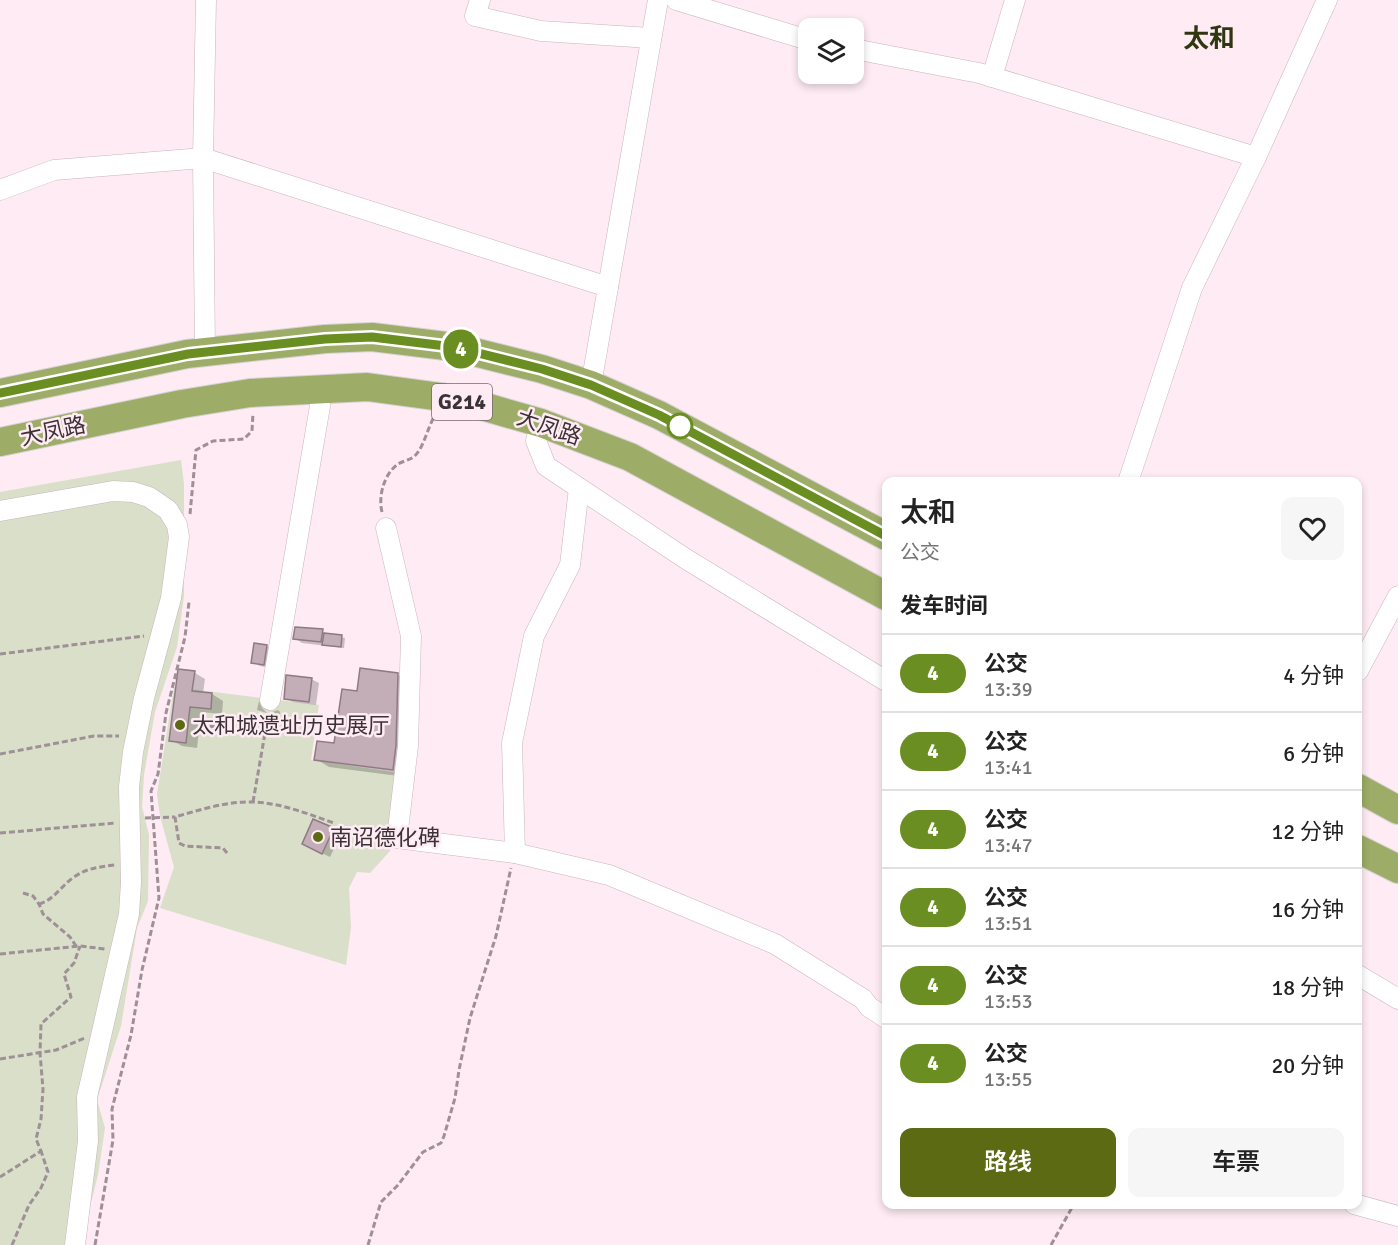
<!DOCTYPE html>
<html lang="zh">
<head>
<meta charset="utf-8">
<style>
	body { margin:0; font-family:Signika,"Noto Sans SC",sans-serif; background:#f6f6f6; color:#222; height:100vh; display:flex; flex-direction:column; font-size:22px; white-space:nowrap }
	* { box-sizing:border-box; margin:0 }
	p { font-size:20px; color:#767676 }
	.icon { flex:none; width:33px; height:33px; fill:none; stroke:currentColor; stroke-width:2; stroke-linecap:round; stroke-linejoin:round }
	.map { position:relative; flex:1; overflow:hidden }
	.panel { position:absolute; left:882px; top:477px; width:480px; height:732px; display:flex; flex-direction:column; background:#fff; border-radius:12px; box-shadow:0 3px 9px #0003 }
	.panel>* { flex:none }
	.badge { padding:0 12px; border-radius:20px; font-size:21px; line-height:39px }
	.tools { position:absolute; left:798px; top:18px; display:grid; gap:12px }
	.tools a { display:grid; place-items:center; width:66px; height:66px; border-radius:12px; background:#fff; box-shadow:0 3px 9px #0003; font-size:30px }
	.map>.badge { position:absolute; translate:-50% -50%; box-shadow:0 0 0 3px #fff }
	h2 { padding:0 18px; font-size:22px; line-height:54px }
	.round { display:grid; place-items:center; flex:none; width:63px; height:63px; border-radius:12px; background:#f6f6f6 }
	.headline { display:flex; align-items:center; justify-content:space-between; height:102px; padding:0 18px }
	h1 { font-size:28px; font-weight:600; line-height:45px }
	.cta { display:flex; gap:12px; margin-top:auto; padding:12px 18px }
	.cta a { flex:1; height:69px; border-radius:12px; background:#5c6a13; color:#fff; font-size:24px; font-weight:600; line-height:69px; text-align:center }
	.cta a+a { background:#f6f6f6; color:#222 }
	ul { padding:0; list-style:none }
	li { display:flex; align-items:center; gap:18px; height:78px; padding:0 18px; border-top:2px solid #e0e0e0 }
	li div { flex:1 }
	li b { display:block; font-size:22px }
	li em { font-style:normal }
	li .badge { min-width:66px; font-weight:700; text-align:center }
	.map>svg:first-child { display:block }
</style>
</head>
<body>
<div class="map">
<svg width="1398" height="1245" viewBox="0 0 1398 1245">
	<rect width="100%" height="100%" fill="#feebf3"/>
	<g fill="#d9dfc9">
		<path d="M181 460 184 484V596L177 647 155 712 144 775 142 807 149 835 148 901 137 928 121 1026 97 1100 105 1128 98 1175 83 1234V1245H0V492Z"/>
		<path d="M174 687 319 705 311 760 400 773 390 851 370 873 357 872 349 888 351 927 346 965 160 908 174 867 160 816 157 794Z"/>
	</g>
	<g fill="#0003">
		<path d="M322 631 329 635 345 638 344 648 302 643 295 638Z"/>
		<path d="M267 646 274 650 271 668 260 666 253 662Z"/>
		<path d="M195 673 205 679 203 693 212 694 223 701 222 714 201 712 197 748 182 746 171 740Z"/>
		<path d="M398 675 411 682 406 777 329 767 316 759 336 744Z"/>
		<path d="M311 679 319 683 316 705 293 702 285 698Z"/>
		<path d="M259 701 262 708 267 713 257 710Z"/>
		<path d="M278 710 280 712V715L269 713Z"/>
		<path d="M314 821 341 834 330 857 311 848Z"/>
	</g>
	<g fill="#c3adb6" stroke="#8f7a83" stroke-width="1.5">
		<path d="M295 627 323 629 321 642 293 639Z"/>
		<path d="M324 633 342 635 341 647 322 645Z"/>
		<path d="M254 643 267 645 264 665 251 663Z"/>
		<path d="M360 668 398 673 396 745 393 770 314 760 317 741 334 743 342 689 357 691Z"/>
		<path d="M178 669 195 671 192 691 212 693 211 709 190 707 186 743 169 741Z"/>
		<path d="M286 675 312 678 309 702 284 699Z"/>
		<path d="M313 819 334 828 322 854 302 844Z"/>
	</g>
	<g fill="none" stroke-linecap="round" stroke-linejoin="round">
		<g stroke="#cab4bd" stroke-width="21">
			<g id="minor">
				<path d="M480 0 475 16 541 31 651 38"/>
				<path d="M676 0 808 40"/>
				<path d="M854 49 979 73 1256 157"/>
				<path d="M992 77 1015 0"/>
				<path d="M0 190 54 170 203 158 608 287"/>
				<path d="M205 351 203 158 206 0"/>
				<path d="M591 385 658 0"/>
				<path d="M541 423 536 441 546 466 686 559 886 681"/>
				<path d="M1128 482 1192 288 1256 157 1327 0"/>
				<path d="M0 511 113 491 133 492 149 497 168 510 177 525 179 537 171 598 144 698 133 752 129 787 131 882 129 914 87 1097 88 1141 75 1245"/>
				<path d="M386 528 411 636 408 746 397 838 515 853 609 875 775 944 863 999 869 1007 886 1018"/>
				<path d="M1358 671 1398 596"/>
				<path d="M270 700 320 406 318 389"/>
				<path d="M515 853 512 743 534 636 570 565 579 488"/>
				<path d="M1358 975 1398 999"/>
				<path d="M1354 1204 1398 1216"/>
			</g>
		</g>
		<g stroke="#d4d2d3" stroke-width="30">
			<g id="highway">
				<path d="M0 393 187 354 325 339 372 337 454 347 542 369 591 385 659 415 886 536"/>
				<path d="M0 442 182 404 250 393 367 387 441 397 482 406 541 423 630 457 886 596"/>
				<path d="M1358 788 1398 810"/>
				<path d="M1358 849 1398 869"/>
			</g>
		</g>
		<g stroke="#9e9096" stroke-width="3" stroke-dasharray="6 3" stroke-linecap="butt">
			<path d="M382 512C378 496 384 474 398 464 405 460 413 460 418 452 424 444 428 428 434 417"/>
			<path d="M190 514 196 450 213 441 244 439 252 431 253 413"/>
			<path d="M0 654 144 636"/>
			<path d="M192 723 264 735"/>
			<path d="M0 754 94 736H119"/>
			<path d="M253 802 268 716"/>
			<path d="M145 818 174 817"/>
			<path d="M0 833 115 823"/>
			<path d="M227 853 223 848 185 846 179 843 175 817C199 810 228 801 253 802 281 803 308 814 334 823"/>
			<path d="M23 893 33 896 39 904 43 914 70 937 76 946"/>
			<path d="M39 904C54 900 61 886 74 877 87 868 99 867 115 865"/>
			<path d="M0 954 80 946 105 949"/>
			<path d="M0 1059 56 1050 85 1038"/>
			<path d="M0 1177 41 1151 36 1139 41 1119 43 1089 40 1053 41 1024 71 997 64 974 74 963 80 946"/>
			<path d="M12 1245 29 1205 41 1188 48 1172 41 1151"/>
			<path d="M95 1245 113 1140 112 1109 131 1035 142 970 159 898 151 791 158 774 166 713 185 637 189 602"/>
			<path d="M368 1245 381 1202 398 1185 423 1152 441 1143 444 1136 455 1098 459 1070 470 1018 496 936 511 868"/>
			<path d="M1051 1245 1074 1204"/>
		</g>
		<use href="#minor" stroke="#fff" stroke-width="20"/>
		<use href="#highway" stroke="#9dac67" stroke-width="28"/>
	</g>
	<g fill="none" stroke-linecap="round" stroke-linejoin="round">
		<g stroke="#fff" stroke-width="14">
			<path id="line" d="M0 393 188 354 325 339 372 337 454 347 542 369 591 385 659 415 886 536"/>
		</g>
		<use href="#line" stroke="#6b8e23" stroke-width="9"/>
	</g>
	<circle fill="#fff" stroke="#6b8e23" stroke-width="3" cx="680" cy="426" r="12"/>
	<g fill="#5c6a13" stroke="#feebf3" stroke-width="2">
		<circle cx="180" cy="725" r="6"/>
		<circle cx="318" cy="837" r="6"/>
	</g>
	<g text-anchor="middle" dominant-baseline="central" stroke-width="5" stroke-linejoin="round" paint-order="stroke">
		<rect fill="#feebf3" stroke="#766a6f" stroke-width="1.5" x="432" y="384" width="60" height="36" rx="4.5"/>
		<g font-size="21" font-weight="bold" fill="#3b3236">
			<text x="462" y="402">G214</text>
		</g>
		<g font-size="22" fill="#3b3236" stroke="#feebf3">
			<text transform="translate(549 427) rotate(19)">大凤路</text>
			<text transform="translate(53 431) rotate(-12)">大凤路</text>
		</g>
		<g font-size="22" fill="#3b3236" stroke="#feebf3" text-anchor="start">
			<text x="192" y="725">太和城遗址历史展厅</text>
			<text x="330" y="837">南诏德化碑</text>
		</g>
		<g font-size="26" font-weight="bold" fill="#2f3710" stroke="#feebf3">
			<text x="1209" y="39">太和</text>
		</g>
	</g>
</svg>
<div class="tools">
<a><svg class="icon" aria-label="layers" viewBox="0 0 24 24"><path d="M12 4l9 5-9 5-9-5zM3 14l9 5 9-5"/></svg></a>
</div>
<b class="badge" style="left:461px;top:349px;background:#6b8e23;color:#fff">4</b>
<section class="panel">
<div class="headline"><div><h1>太和</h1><p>公交</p></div><a class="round"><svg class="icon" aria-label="heart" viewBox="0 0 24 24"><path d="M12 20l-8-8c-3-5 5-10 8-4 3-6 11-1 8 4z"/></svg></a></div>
<h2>发车时间</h2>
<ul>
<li><span class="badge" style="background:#6b8e23;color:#fff">4</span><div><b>公交</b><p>13:39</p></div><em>4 分钟</em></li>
<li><span class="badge" style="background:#6b8e23;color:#fff">4</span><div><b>公交</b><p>13:41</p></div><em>6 分钟</em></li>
<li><span class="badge" style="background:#6b8e23;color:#fff">4</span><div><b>公交</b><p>13:47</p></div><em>12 分钟</em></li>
<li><span class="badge" style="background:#6b8e23;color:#fff">4</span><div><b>公交</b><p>13:51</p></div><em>16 分钟</em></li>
<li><span class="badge" style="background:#6b8e23;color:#fff">4</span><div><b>公交</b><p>13:53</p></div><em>18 分钟</em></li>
<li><span class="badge" style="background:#6b8e23;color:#fff">4</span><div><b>公交</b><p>13:55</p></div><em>20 分钟</em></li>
</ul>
<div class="cta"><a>路线</a><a>车票</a></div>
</section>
</div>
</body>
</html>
